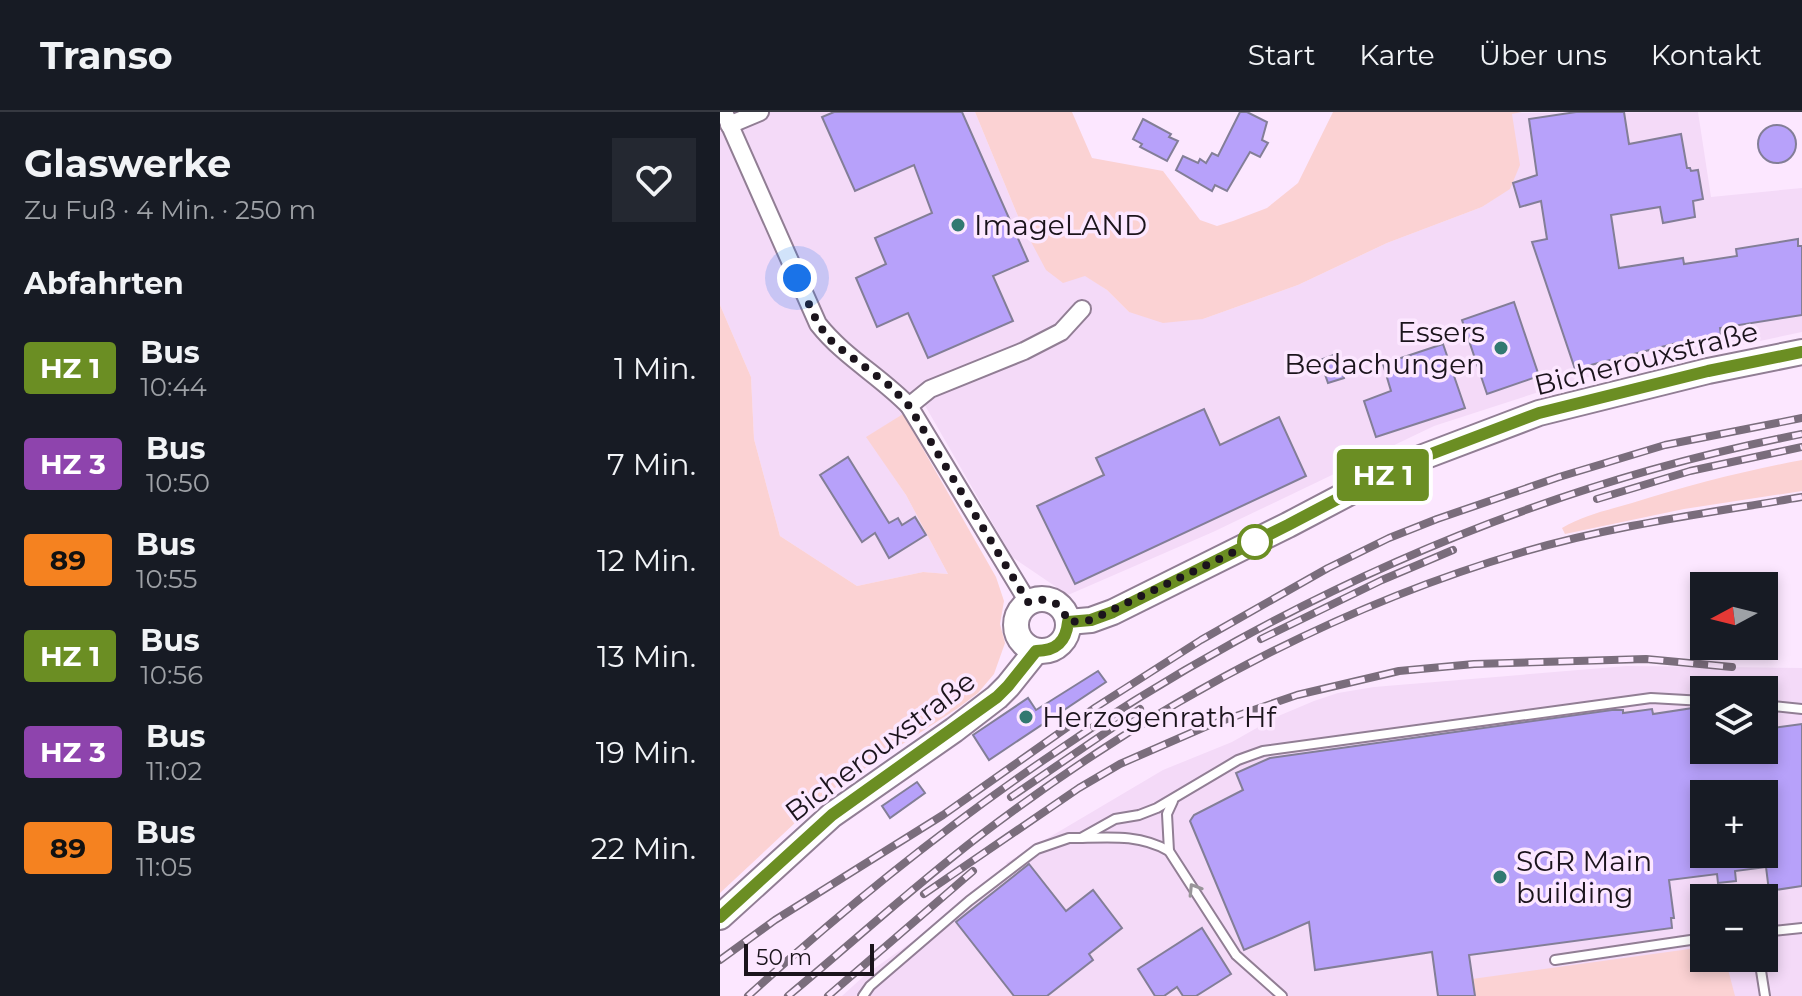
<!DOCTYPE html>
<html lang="de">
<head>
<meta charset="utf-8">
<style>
	body { margin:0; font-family:Montserrat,sans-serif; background:#242831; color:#f1f3f6; height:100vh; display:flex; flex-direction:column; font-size:30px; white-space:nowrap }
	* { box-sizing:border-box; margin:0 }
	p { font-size:26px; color:#9ea1a6 }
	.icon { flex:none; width:44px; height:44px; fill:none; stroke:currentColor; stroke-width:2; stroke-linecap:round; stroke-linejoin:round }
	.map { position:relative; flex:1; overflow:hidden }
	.panel { display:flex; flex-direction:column; background:#171b24; width:720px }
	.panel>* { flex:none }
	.badge { padding:0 16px; border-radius:6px; font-size:28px; line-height:52px }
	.needle { width:52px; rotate:263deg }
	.fabs { position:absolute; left:970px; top:460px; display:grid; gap:16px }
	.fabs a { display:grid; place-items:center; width:88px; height:88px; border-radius:0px; background:#171b24; box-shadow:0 4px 12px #0003; font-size:40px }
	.scale { position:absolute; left:24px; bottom:20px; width:130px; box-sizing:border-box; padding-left:8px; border:4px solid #1b141c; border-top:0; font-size:22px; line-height:28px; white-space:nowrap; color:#1b141c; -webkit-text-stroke:6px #fce7ff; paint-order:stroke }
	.you { position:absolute; width:40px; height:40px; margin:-20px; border:6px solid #fff; border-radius:50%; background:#1a73e8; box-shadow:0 0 0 12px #1a73e833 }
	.map>.badge { position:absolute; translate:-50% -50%; box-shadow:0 0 0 4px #fff }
	h2 { padding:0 24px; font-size:30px; line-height:72px }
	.round { display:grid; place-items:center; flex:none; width:84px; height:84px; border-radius:0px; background:#242831 }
	.summary { display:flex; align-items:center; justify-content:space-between; height:136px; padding:0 24px }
	h1 { font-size:38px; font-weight:700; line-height:60px }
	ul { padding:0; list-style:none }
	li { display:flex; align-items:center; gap:24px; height:96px; padding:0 24px }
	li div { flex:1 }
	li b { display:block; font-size:30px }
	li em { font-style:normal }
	li .badge { min-width:88px; font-weight:700; text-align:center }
	header { display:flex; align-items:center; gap:48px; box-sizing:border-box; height:112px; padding:0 40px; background:#171b24; border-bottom:2px solid #363941 }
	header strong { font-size:38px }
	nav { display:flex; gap:44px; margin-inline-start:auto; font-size:28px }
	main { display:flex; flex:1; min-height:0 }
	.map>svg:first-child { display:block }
</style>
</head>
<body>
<header>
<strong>Transo</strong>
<nav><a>Start</a><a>Karte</a><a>Über uns</a><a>Kontakt</a></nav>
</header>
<main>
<section class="panel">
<div class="summary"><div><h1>Glaswerke</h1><p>Zu Fuß · 4 Min. · 250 m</p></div><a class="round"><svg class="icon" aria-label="heart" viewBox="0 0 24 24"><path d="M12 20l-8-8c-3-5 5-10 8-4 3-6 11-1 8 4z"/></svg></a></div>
<h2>Abfahrten</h2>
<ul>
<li><span class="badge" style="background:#6b8e23;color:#fff">HZ 1</span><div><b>Bus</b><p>10:44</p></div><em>1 Min.</em></li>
<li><span class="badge" style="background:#8e44ad;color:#fff">HZ 3</span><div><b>Bus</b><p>10:50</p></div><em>7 Min.</em></li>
<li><span class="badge" style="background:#f58220;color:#111">89</span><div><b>Bus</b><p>10:55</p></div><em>12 Min.</em></li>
<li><span class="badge" style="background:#6b8e23;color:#fff">HZ 1</span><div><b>Bus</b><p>10:56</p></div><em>13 Min.</em></li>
<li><span class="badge" style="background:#8e44ad;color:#fff">HZ 3</span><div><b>Bus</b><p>11:02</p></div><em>19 Min.</em></li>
<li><span class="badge" style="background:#f58220;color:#111">89</span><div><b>Bus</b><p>11:05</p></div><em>22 Min.</em></li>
</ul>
</section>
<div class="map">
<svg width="1082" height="884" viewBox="0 0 1082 884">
	<rect width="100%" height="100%" fill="#fce7ff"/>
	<g fill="#f4daf8" fill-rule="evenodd">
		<path d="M0 0H255L300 109 365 163 387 178 409 200 483 207 578 173 667 131 762 95 789 77 792 1 978 0 991 85 1082 76V220L859 267 714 314 493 420 348 483 292 445 203 290 147 325 186 383 228 462 203 460 137 474 60 424 34 327 31 265 0 193Z"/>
		<path d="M907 554 1082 556V884H122L145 863 291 760 286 751 443 658 512 630 556 605 594 589 618 581 654 575ZM984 578H1044V638H984ZM984 682H1044V742H984ZM984 786H1044V846H984Z"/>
	</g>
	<g fill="#fbd2d3">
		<path d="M255 0H352L372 46 443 59 480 108 497 114 513 109 547 96 578 71 613 0H802L792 2 800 53 790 77 762 95 667 131 578 173 483 207 443 211 409 200 387 178 365 164 343 171 326 158 300 109Z"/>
		<path d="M0 193 31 265 34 327 60 424 137 474 203 460 228 462 186 383 146 325 183 302 276 465 284 489 280 512 285 531 274 562 258 581 238 596 107 681 0 781Z"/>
		<path d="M1082 348V379L964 397 845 422 842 416C864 403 888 398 912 391 969 373 1024 359 1082 348Z"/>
		<path d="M984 835V846H1005L1015 884H755L752 867Z"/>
	</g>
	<g fill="#b7a1fa" stroke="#837e97" stroke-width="2" fill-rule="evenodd">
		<path d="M114 0H242L308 149 273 164 293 209 208 246 188 201 157 215 136 166 166 152 155 126 212 101 194 53 135 79 102 5Z"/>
		<path d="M520 0H527L547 10 542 28 548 31 540 45 530 40 507 79 495 73 492 79 456 58 463 44 478 51 480 47 486 51 492 41 498 44Z"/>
		<path d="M856 0H904L909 32 961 22 967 56H970L971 59 978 58 983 87 973 89 975 105 943 111 940 95 891 103 899 156 963 146 964 152 1017 144 1016 137 1078 127V134H1082V203L1000 216 1001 224 957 231 855 257 812 130 827 127 821 89 800 95 793 71 817 63 809 7Z"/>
		<path d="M423 7 451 22 449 25 458 29 447 49 420 35 422 32 413 27Z"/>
		<circle cx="1057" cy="32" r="19"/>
		<path d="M794 190 819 264 767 282 742 208Z"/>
		<path d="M723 232 745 296 656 325 644 289 671 279 663 252Z"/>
		<path d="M616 242 624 266 608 271 600 248Z"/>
		<path d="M484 297 500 333 559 305 586 364 355 472 317 394 384 363 376 346Z"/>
		<path d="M128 345 169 411 178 406 182 413 195 405 206 423 169 446 155 421 142 430 100 363Z"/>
		<path d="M378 559 386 570 269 648 253 623 308 586 316 598Z"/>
		<path d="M973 596 977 626 984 625V638H1044V617L1082 612V774L1049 779 1046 755 1015 759 1016 769 998 771 997 762 949 768 954 806H951L952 816 749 843 755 884H718L712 840 595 858 589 810 524 838 470 709 474 703 523 678 516 661 550 646 892 598H903V601L932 597 933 602ZM984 682H1044V742H984Z"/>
		<path d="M197 670 205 681 170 706 162 694Z"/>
		<path d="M309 752 346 799 373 778 402 816 369 842 373 848 327 884H294L236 810Z"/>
		<path d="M482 816 511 862 476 884H463L457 875 444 884H435L418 857Z"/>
	</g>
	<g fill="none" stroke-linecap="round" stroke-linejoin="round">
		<g stroke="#917e94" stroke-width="12">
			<g id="lane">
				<path d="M1044 593 1082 597"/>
				<path d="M362 726C393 725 421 723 449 739L516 843 562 884"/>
				<path d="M449 739 447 702 453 689"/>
				<path d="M1044 820 1082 816"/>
				<path d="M1039 846 1045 884"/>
				<path d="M835 848 984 826"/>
				<path d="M143 884 150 874 249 789 317 737 349 726H361L395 707 419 703 437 696 518 648 543 639 931 586 984 589"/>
			</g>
		</g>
		<g stroke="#917e94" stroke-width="20">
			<g id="street">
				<path d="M4 0 98 212C124 245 160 264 189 294L308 490"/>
				<path d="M9 13 40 0"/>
				<path d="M189 294 210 277 304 239 341 220 362 197"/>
			</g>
		</g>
		<g stroke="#917e94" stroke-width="28">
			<g id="secondary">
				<circle cx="322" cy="513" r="26"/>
				<path d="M348 510 371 508 393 500 568 413 682 353 819 301 988 259 1082 240"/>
				<path d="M0 805 112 703 234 618 277 585 288 574 316 539"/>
			</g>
		</g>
		<use href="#lane" stroke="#fff" stroke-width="8"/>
		<use href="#street" stroke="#fff" stroke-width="16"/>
		<use href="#secondary" stroke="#fff" stroke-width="24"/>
		<g stroke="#7a6d7c" stroke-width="8">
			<g id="rail">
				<path d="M877 387 970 359 1082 335"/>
				<path d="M541 527 662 468 733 438"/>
				<path d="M291 685 420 597"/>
				<path d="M204 782 359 676 400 652 487 614 577 583 679 559 754 552 926 547 1012 555"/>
				<path d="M0 848 55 808 223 703 376 595 481 528 608 456 669 426 717 407 839 365 945 333 1082 306"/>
				<path d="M28 884C331 608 675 401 1082 322"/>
				<path d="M68 884C132 831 193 775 258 725 422 600 605 498 803 440 894 413 989 401 1082 385"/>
				<path d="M108 884 253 759"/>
			</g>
		</g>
		<use href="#rail" stroke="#fce7ff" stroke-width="5" stroke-dasharray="15" stroke-linecap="butt"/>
	</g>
	<defs><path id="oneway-chevron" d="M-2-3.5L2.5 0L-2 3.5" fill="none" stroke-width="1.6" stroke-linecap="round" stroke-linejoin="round" transform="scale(2)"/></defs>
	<use stroke="#989599" href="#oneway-chevron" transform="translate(474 777) rotate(-122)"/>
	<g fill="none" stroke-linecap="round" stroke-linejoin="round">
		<g stroke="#fff" stroke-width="18">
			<path id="line" d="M0 805 112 703 277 585 288 574 316 539C336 539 346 530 348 510L371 508 393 500 568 413 682 353 819 301 988 259 1082 240"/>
		</g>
		<use href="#line" stroke="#6b8e23" stroke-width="12"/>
		<path stroke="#1b141c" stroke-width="8" stroke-dasharray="0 14.4" d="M77 166 98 212 113 231 170 274 189 294 308 490C329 484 341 490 348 510L371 508 535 430"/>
	</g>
	<g fill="#327971" stroke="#fce7ff" stroke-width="3">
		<circle cx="238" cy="113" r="8"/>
		<circle cx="781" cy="236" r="8"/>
		<circle cx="306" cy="605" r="8"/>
		<circle cx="780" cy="765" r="8"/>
	</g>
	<circle fill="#fff" stroke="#6b8e23" stroke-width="4" cx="535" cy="430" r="16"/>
	<g text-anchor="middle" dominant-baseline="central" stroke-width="7" stroke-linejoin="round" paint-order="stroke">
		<g font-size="28" fill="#1b141c" stroke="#fce7ff" text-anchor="start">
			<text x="254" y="113">ImageLAND</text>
			<text x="765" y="220" text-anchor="end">Essers<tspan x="765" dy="32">Bedachungen</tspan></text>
			<text x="322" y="605">Herzogenrath Hf</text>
			<text x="796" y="749">SGR Main<tspan x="796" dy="32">building</tspan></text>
		</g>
		<g font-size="28" fill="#1b141c" stroke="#fce7ff">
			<text transform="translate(926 246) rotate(-14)">Bicherouxstraße</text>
			<text transform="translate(160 634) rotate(-37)">Bicherouxstraße</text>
		</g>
	</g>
</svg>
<div class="fabs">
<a><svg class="needle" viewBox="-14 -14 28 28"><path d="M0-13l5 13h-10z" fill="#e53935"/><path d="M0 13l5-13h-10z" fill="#9ea1a6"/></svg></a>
<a><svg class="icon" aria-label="layers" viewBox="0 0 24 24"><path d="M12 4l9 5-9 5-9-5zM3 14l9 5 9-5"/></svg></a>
<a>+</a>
<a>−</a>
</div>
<div class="scale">50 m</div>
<div class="you" style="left:77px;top:166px"></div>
<b class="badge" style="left:663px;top:363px;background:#6b8e23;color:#fff">HZ 1</b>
</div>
</main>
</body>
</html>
